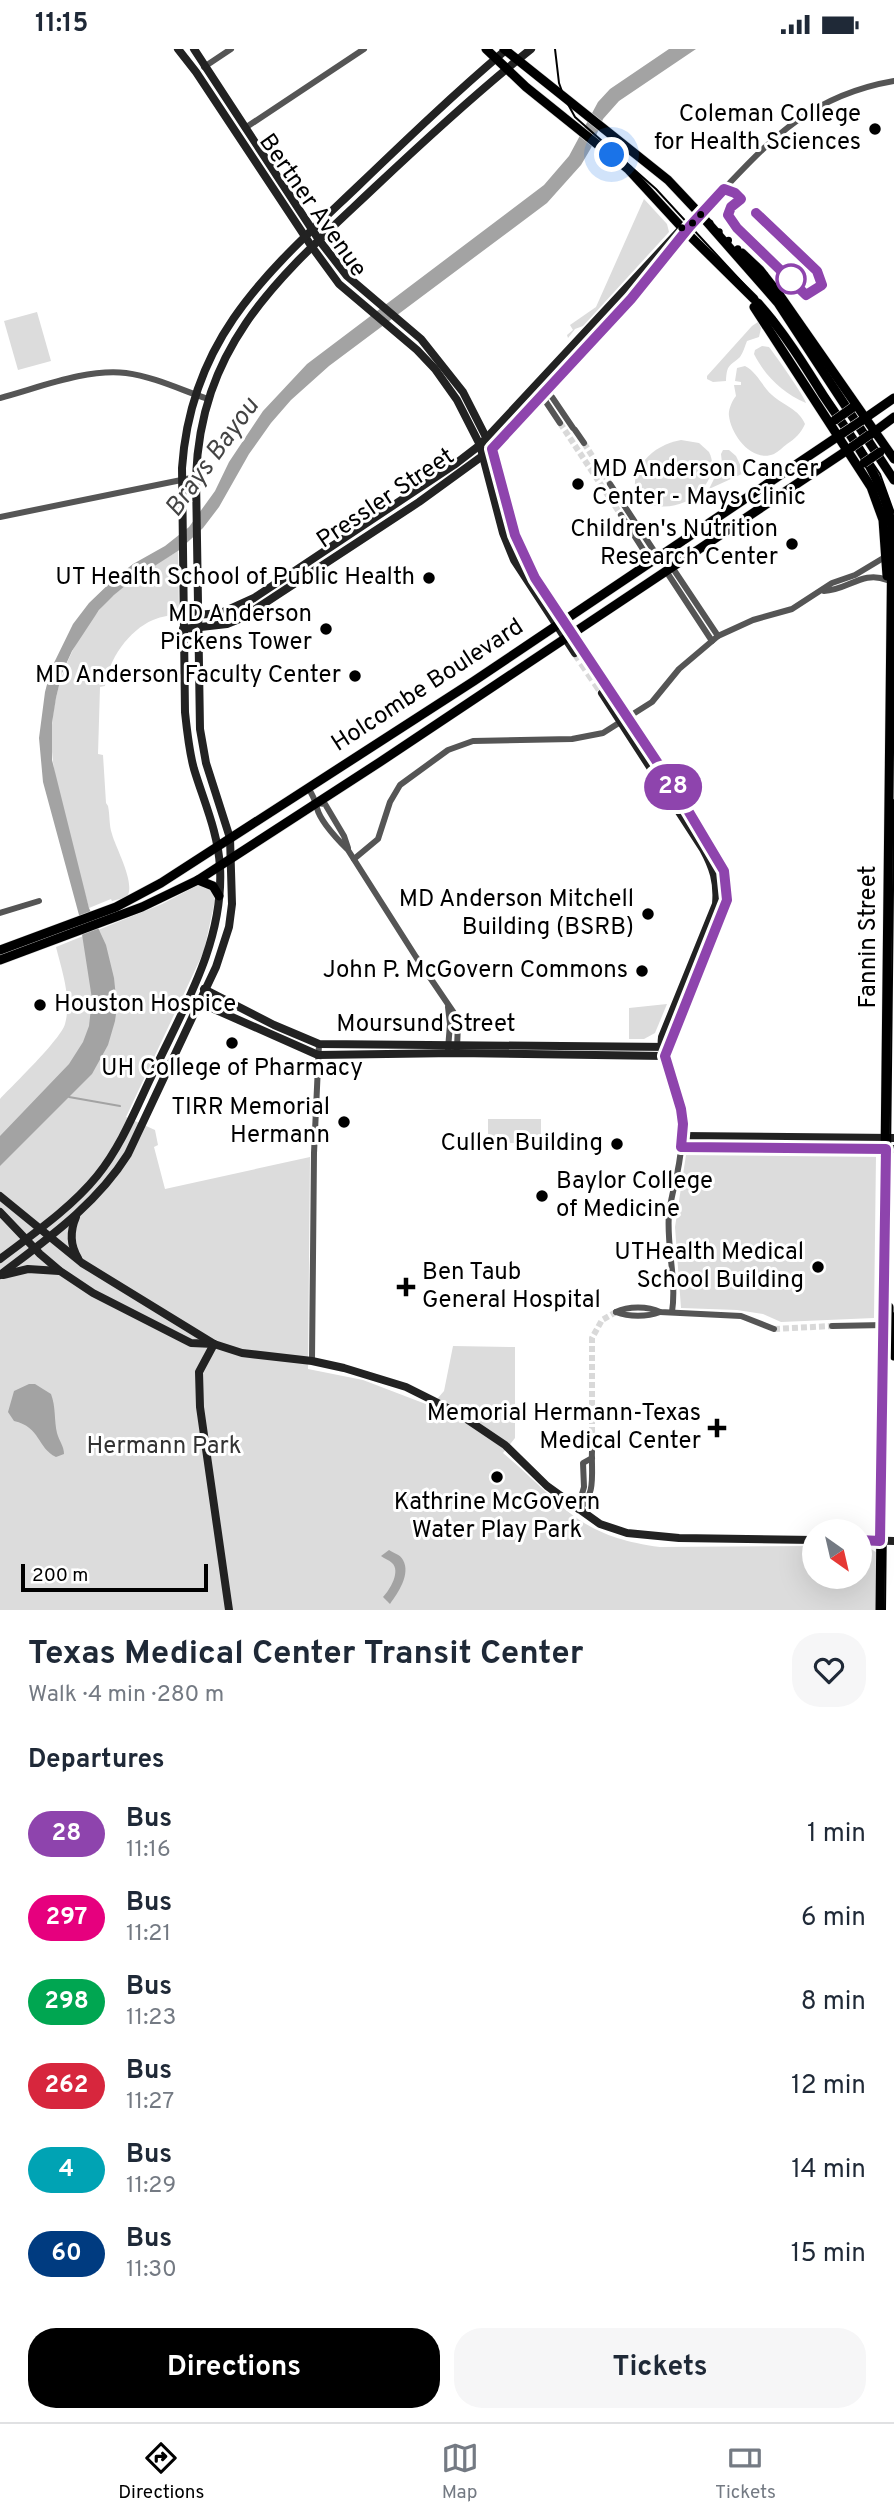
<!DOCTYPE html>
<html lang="en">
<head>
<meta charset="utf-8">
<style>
	body { margin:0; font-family:Overpass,sans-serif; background:#f6f6f7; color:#1f2937; height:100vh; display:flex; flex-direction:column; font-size:26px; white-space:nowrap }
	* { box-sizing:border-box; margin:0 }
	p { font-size:23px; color:#747a83 }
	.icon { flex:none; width:38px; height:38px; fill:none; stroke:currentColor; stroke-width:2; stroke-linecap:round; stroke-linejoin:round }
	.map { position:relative; height:1561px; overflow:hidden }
	.drawer { display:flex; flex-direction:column; background:#fff; flex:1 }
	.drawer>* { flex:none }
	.badge { padding:0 14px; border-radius:23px; font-size:24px; line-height:46px }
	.needle { width:46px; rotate:146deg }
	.fabs { position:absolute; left:802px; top:1470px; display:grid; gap:14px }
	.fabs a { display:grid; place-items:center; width:70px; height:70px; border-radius:50%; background:#fff; box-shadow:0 7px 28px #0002; font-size:35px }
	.scale { position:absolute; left:21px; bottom:18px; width:187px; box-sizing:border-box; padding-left:7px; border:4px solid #000; border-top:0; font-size:19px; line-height:24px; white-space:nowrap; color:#000; -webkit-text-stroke:5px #fff; paint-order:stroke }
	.you { position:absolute; width:35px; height:35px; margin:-18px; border:5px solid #fff; border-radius:50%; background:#1a73e8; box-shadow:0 0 0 10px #1a73e833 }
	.map>.badge { position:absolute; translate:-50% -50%; box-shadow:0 0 0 4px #fff }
	h2 { padding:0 28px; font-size:26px; line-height:63px }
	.round { display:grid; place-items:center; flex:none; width:74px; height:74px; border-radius:28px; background:#f6f6f7 }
	.head { display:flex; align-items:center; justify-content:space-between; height:119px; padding:0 28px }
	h1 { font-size:33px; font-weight:700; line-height:52px }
	.action { display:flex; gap:14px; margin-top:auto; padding:14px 28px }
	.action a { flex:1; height:80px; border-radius:28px; background:#000; color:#fff; font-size:28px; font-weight:700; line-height:80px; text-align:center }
	.action a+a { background:#f6f6f7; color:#1f2937 }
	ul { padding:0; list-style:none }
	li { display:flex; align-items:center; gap:21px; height:84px; padding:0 28px }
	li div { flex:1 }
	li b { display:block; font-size:26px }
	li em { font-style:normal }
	li .badge { min-width:77px; font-weight:700; text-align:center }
	.status { display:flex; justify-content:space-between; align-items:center; height:49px; padding:0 35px; background:#fff; direction:ltr }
	.status svg { height:19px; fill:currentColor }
	.tabs { display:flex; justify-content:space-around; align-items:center; height:98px; border-top:2px solid #e0e1e3; background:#fff; font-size:19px; color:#747a83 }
	.tabs a { display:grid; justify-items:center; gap:4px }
	.tabs .selected { color:#000 }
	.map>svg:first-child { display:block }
</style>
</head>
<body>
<div class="status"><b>11:15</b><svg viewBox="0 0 49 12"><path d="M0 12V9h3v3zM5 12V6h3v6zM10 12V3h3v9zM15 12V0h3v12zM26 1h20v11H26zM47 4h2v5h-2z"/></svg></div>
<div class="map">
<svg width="894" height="1561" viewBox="0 0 894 1561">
	<rect width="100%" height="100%" fill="#fff"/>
	<g fill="#dcdcdc">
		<path d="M644 150 667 175 669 183 583 277 575 280 568 289 567 286 573 281 570 276 596 258Z"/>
		<path d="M37 263 51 312 18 321 4 272Z"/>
		<path d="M758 273 761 279 759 288 747 292C745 297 743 304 740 308 729 318 727 315 726 332L713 333 707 330V327L752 277Z"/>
		<path d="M762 297 769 298C776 307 804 347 806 354 783 344 765 327 754 305L755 301Z"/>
		<path d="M745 317C757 323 762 337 772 346 784 357 799 360 805 375 801 384 795 390 787 395 783 398 778 403 774 405 752 414 731 386 729 367 728 361 732 352 736 347L734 336H741V333L735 332 737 319Z"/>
		<path d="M681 391 699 394 709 403C715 415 712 427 704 438 676 474 611 457 644 412 654 400 666 394 681 391Z"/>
		<path d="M723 401H729L736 407 744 424 709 440 722 414 721 405Z"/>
		<path d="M178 502 179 562C172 567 162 567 153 571 129 581 108 611 105 637L100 638 98 705 103 706 106 754 108 757C110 766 109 777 112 785 116 800 136 834 127 848L112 852 111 850 89 859C76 811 59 762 53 713 45 652 70 585 116 544 135 528 156 515 178 502Z"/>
		<path d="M200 835C209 838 213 842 215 851L204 902 126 1068 155 1081 158 1096 154 1098 165 1140 310 1108 308 1320 363 1331 431 1357 444 1342 453 1297 515 1298V1389L503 1404C563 1454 575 1487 660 1498L814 1497V1528H859V1498L870 1499 877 1504V1561H0V1050C13 1036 61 990 65 975 72 950 62 922 56 898L162 855Z"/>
		<path d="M667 955 655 984 644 990H629V959Z"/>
		<rect x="488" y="1070" width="53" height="24"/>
		<path d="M686 1106H876L874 1269 781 1273 763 1265 737 1261 681 1259 675 1178Z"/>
	</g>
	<g fill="#a3a3a3">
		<path d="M669 0H696L619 52 603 70 591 99 581 116 547 154 329 317 291 351 271 374 249 405 219 458 203 479 178 502 131 532 114 546 99 561 72 602 62 624 56 649 52 674V711L89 859 106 896 114 929 117 958 115 972 108 996 92 1025 0 1117V1087L69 1015 83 993 89 977 92 950 79 866 43 733 39 689 45 643 51 620 73 575 89 554 114 530 133 515 165 497 189 478 215 442 229 413 263 362 307 315 544 136 569 107 598 53 610 40Z"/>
		<path d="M29 1335H35L51 1345C56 1358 54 1371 57 1384 59 1392 64 1397 64 1405L56 1408C37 1399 41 1378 14 1372L8 1363 14 1342Z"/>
		<path d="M389 1501C393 1504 400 1505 403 1511 411 1525 398 1544 390 1555L383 1548C390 1541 401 1522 392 1514 389 1511 385 1510 381 1507Z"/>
	</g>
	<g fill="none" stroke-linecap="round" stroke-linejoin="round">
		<path stroke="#a3a3a3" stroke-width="2" d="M69 1048 120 1057"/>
		<g stroke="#d9d9d9" stroke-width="6" stroke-dasharray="6 3" stroke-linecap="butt">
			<path d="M560 374 621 466"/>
			<path d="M584 394 610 435"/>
			<path d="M774 1280 832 1277"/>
			<path d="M592 1402V1289L602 1271 616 1263"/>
		</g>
		<g stroke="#d9d9d9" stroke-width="8" stroke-dasharray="8 4" stroke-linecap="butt">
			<path d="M581 600 609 640"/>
			<path d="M575 604 602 644"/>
		</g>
		<g stroke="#dbdbdb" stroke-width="10">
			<g id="primary">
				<path d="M486 0 526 38 628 120 686 183 754 250"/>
				<path d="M504 0 668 131 700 165 778 254 894 431"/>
				<path d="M742 204 760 221 781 248 894 410"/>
				<path d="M758 254C783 282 803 314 823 346 851 388 883 427 892 478L880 1561"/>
				<path d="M754 258 871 438 883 471 887 527"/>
				<path d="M861 372 894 349"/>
				<path d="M870 386 894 368"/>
				<path d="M198 831 213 837 219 847"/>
				<path d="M0 901 116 858 161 834 474 632 843 384"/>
				<path d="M0 911 142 858 198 831 380 713 852 398"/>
				<path d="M889 1258V1264L894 1273"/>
				<path d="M884 1276 891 1279 894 1286V1307"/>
			</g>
		</g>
		<g stroke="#555" stroke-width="6">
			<path d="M204 18 231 0"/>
			<path d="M245 79 364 0"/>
			<path d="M700 165C762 101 801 48 894 32"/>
			<path d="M544 344 552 348 573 379"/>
			<path d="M544 344 546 353 560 374"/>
			<path d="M0 349C38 339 87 319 126 324 155 328 181 341 208 350"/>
			<path d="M575 381 584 394"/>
			<path d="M610 435 658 508"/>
			<path d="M621 466 651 513"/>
			<path d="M0 468 196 428"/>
			<path d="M672 518 718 587"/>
			<path d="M666 522 712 592"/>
			<path d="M824 542C848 541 863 521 887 531"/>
			<path d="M308 739C313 746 315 751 317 759 320 772 339 792 348 801L416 908 454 964 458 974 457 999"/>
			<path d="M317 754 325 755 344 787 348 799"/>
			<path d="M354 810 378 790 390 753 400 736 448 701 473 692 572 690 603 684 652 653 679 620 718 587 753 571 792 560 832 534 855 526 885 508"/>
			<path d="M0 864 39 852"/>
			<path d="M448 958 450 975 448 1000"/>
			<path d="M616 1263C628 1257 648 1257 660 1263L741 1267 774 1280"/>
			<path d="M616 1263C629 1268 647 1268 660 1263"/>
			<path d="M672 1263C677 1230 666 1197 669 1164 672 1141 680 1121 681 1098"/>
			<path d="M832 1277 885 1276"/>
			<path d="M312 1312 314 1104 319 995"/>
			<path d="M578 1459 584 1438 583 1414 592 1409"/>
			<path d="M578 1461C597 1446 591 1424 592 1402"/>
		</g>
		<g stroke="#222" stroke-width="8">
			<path d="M178 0 196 23 312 198 339 235 417 301 435 320 457 351 480 396 503 484 514 511 575 604"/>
			<path d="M194 0 319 191 347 227 421 290 463 343 492 400 505 453 525 508 535 529 581 600"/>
			<path d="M183 567 221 564 254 549 454 416 480 396 682 179 687 177"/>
			<path d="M183 580 227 575 242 569 419 453 492 400 631 250 700 165"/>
			<path d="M609 640 709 794 724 821 727 836V851L720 870 668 1001"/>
			<path d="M602 644 703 800C713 818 718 833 716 855L662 988C659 1012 675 1036 680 1059 684 1072 682 1085 681 1098L894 1100"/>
			<path d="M204 940 274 976 319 995 670 998"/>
			<path d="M198 953 318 1006 456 1004 665 1007"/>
			<path d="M682 1087 894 1089"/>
			<path d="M0 1147 82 1214 214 1295"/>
			<path d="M0 1163 40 1205 60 1222 93 1244 191 1294 214 1295 242 1304 312 1312 344 1319 406 1338 434 1352 459 1365 505 1396 547 1437 600 1475 627 1484 679 1489 814 1491"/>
			<path d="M76 1168C70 1182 70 1196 78 1209"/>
			<path d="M0 1210C33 1185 71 1159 97 1127 122 1096 136 1059 153 1024 184 958 224 893 220 818 218 783 204 753 194 720 189 702 187 682 185 663L182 419C191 287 269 222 357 138 406 91 455 44 507 0"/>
			<path d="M0 1226C47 1190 96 1156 128 1105L216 918 229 878 232 855 230 789 206 714 200 680 196 428C201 291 283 225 375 138 426 90 477 43 531 0"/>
			<path d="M3 1226 28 1220 59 1222"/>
			<path d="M214 1295 199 1323 200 1358 229 1561"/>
			<path d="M859 1491 894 1492"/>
		</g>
		<use href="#primary" stroke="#000" stroke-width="9"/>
		<g stroke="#000" stroke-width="2">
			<path d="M555 0 559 34 564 48 575 68 656 140 775 269 880 425 894 464"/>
			<path d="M885 1561 894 751"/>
		</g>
		<g stroke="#dbdbdb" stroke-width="10" stroke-linecap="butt">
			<g id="primary-bridge">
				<path d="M835 371 852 359"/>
				<path d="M843 384 861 372"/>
				<path d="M852 398 869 386"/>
				<path d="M864 414 880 403"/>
			</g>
		</g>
		<use href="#primary-bridge" stroke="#000" stroke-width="9"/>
	</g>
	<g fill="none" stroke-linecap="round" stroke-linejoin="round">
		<g stroke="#fff" stroke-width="16">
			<path id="line" d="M756 164 817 222 822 236 806 246 737 179 728 166 731 158 741 150 735 144 724 140 690 177 631 250 492 400 515 486 535 529 677 743 724 822 727 851 665 1007 681 1060 683 1075 681 1098 886 1100 880 1492 859 1491"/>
		</g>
		<use href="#line" stroke="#8e44ad" stroke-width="10"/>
		<path stroke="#000" stroke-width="7" stroke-dasharray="0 12.6" d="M612 106 628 120 682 179 690 177 700 165 760 220 782 248 791 230"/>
	</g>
	<g fill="#000" stroke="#fff" stroke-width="2.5">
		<circle cx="875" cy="80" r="7"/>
		<circle cx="578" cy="435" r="7"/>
		<circle cx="792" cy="495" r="7"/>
		<circle cx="429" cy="529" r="7"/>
		<circle cx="326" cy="580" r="7"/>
		<circle cx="355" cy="627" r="7"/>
		<circle cx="648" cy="865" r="7"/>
		<circle cx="642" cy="922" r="7"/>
		<circle cx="40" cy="956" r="7"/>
		<circle cx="232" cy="994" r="7"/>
		<circle cx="344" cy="1073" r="7"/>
		<circle cx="617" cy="1095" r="7"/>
		<circle cx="542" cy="1147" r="7"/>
		<circle cx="818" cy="1218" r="7"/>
		<path d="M402.5 1227.5h7v7h7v7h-7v7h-7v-7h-7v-7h7z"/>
		<path d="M713.5 1368.5h7v7h7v7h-7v7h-7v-7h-7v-7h7z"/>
		<circle cx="497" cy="1428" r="7"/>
	</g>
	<circle fill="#fff" stroke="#8e44ad" stroke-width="3.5" cx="791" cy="230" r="14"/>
	<g text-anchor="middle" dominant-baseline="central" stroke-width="6" stroke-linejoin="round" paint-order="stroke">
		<g font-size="24" fill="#000" stroke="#fff" text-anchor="end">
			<text x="861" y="66">Coleman College<tspan x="861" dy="28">for Health Sciences</tspan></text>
			<text x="592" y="421" text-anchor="start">MD Anderson Cancer<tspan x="592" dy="28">Center - Mays Clinic</tspan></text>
			<text x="778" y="481">Children's Nutrition<tspan x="778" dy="28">Research Center</tspan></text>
			<text x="415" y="529">UT Health School of Public Health</text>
			<text x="312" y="566">MD Anderson<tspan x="312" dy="28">Pickens Tower</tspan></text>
			<text x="341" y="627">MD Anderson Faculty Center</text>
			<text x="634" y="851">MD Anderson Mitchell<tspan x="634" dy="28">Building (BSRB)</tspan></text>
			<text x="628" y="922">John P. McGovern Commons</text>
			<text x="54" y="956" text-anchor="start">Houston Hospice</text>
			<text x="232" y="1020" text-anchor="middle">UH College of Pharmacy</text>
			<text x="330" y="1059">TIRR Memorial<tspan x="330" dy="28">Hermann</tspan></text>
			<text x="603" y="1095">Cullen Building</text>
			<text x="556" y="1133" text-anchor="start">Baylor College<tspan x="556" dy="28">of Medicine</tspan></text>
			<text x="804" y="1204">UTHealth Medical<tspan x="804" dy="28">School Building</tspan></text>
			<text x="422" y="1224" text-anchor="start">Ben Taub<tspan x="422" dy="28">General Hospital</tspan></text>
			<text x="701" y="1365">Memorial Hermann-Texas<tspan x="701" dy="28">Medical Center</tspan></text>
			<text x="497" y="1454" text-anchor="middle">Kathrine McGovern<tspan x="497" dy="28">Water Play Park</tspan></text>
		</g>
		<g font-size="24" fill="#000" stroke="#fff">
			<text transform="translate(312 157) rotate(55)">Bertner Avenue</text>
			<text transform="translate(386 450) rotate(-34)">Pressler Street</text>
			<text transform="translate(428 637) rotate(-33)">Holcombe Boulevard</text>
			<text transform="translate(869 888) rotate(-90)">Fannin Street</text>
			<text x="426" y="976">Moursund Street</text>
		</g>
		<g font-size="24" fill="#333" stroke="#fff">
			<text x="164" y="1398">Hermann Park</text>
		</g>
		<g font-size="26" font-style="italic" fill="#444" stroke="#fff">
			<text transform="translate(213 409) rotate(-54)">Brays Bayou</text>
		</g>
	</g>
</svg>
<div class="fabs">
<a><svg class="needle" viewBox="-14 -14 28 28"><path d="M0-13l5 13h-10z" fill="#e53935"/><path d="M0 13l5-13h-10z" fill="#747a83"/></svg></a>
</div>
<div class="scale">200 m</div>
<div class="you" style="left:612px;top:106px"></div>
<b class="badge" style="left:673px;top:738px;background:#8e44ad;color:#fff">28</b>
</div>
<section class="drawer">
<div class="head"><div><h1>Texas Medical Center Transit Center</h1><p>Walk · 4 min · 280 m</p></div><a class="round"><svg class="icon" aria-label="heart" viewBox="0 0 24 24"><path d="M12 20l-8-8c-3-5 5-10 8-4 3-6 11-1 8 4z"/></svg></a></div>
<h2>Departures</h2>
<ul>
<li><span class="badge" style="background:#8e44ad;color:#fff">28</span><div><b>Bus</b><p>11:16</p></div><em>1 min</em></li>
<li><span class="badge" style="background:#e6007e;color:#fff">297</span><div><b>Bus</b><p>11:21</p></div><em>6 min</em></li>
<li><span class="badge" style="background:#00a651;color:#fff">298</span><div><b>Bus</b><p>11:23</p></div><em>8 min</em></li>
<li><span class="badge" style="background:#d7263d;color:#fff">262</span><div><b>Bus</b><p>11:27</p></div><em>12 min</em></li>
<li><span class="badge" style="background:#00a3b4;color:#fff">4</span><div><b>Bus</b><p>11:29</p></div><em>14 min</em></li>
<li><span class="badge" style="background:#003b80;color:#fff">60</span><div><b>Bus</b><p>11:30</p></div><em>15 min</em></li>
</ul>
<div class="action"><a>Directions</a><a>Tickets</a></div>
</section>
<nav class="tabs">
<a class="selected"><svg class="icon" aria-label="directions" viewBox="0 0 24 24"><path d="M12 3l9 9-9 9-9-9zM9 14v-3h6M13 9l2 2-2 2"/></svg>Directions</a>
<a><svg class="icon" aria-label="map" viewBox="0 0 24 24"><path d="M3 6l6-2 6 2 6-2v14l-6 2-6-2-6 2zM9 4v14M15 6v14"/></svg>Map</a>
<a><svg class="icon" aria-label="tickets" viewBox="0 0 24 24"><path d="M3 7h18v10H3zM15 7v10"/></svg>Tickets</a>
</nav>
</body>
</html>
